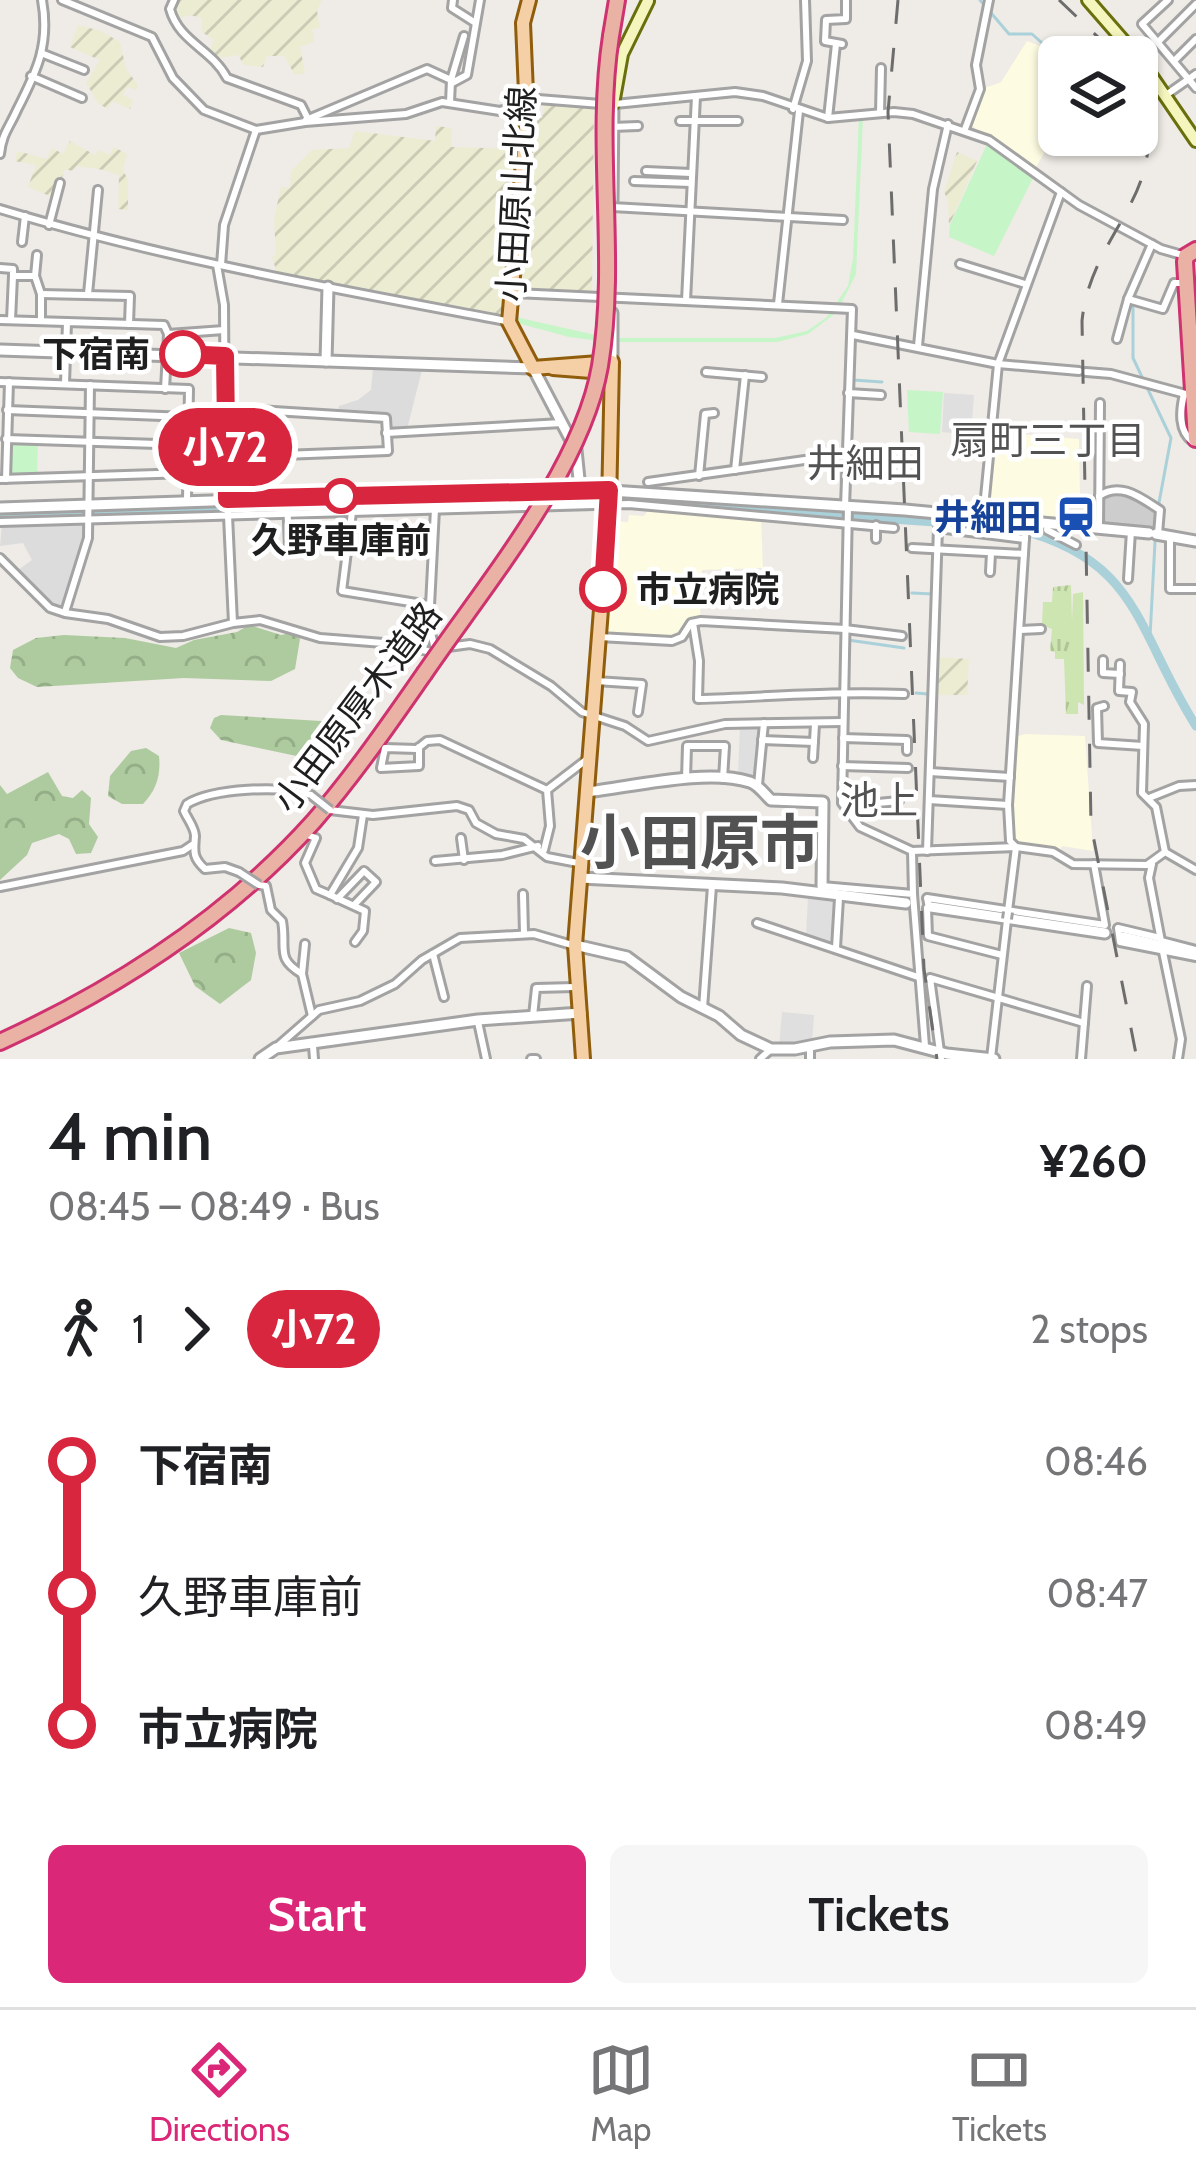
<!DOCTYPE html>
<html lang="en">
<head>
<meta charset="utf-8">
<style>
	body { margin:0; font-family:Cabin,"Noto Sans JP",sans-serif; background:#f6f6f6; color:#202124; height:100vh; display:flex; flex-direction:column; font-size:45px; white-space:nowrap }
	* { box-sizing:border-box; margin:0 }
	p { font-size:39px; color:#757577 }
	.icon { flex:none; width:66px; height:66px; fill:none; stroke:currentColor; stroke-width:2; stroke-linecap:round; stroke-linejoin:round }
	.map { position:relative; height:1059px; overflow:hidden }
	.sheet { display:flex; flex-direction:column; background:#fff; flex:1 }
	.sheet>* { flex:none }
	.badge { padding:0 24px; border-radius:39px; font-size:42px; line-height:78px }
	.buttons { position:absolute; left:1038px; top:36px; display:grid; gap:24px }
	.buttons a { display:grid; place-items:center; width:120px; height:120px; border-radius:18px; background:#fff; box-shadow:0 3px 9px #0004; font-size:60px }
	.map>.badge { position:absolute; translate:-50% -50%; box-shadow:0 0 0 6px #fff }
	.legs { display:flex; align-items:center; gap:18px; height:132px; padding:0 48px; font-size:39px }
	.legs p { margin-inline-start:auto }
	.head { display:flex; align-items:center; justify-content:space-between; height:204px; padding:0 48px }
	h1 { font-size:66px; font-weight:600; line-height:90px }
	.action { display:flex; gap:24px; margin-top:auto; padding:24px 48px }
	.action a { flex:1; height:138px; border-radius:18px; background:#db2777; color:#fff; font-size:48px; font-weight:600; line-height:138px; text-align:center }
	.action a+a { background:#f6f6f6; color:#202124 }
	ul { padding:0 48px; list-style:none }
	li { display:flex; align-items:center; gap:42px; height:132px; font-size:45px }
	li i { display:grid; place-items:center; width:18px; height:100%; margin:0 15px; background:currentColor }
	li i::after { content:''; width:30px; height:30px; margin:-15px; border:9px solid; border-radius:50%; background:#fff }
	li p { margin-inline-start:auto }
	li:first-child i { background:linear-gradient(#0000 50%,currentColor 0) }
	li:last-child i { background:linear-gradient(currentColor 50%,#0000 0) }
	.dock { display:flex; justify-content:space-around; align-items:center; height:168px; border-top:3px solid #e0e0e0; background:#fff; font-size:33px; color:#757577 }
	.dock a { display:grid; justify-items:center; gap:6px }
	.dock .on { color:#db2777 }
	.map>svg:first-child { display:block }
</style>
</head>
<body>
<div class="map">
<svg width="1196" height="1059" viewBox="0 0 1196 1059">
	<defs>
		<pattern id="farmland-furrows" width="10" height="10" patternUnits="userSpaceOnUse" patternTransform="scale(3)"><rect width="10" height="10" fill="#ececd3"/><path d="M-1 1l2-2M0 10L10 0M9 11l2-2" fill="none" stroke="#cacab5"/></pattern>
		<pattern id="grass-tufts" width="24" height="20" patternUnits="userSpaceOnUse" patternTransform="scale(3)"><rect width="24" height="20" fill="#cde5b0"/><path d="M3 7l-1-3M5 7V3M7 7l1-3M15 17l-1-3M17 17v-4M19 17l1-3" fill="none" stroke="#b0c497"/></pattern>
		<pattern id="forest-crowns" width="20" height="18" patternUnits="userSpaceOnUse" patternTransform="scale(3)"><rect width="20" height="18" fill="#adcb9e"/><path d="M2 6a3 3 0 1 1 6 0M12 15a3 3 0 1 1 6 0" fill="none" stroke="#94ae88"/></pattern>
	</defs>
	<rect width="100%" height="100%" fill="#efebe6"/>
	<g fill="#dddcdc">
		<path d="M373 368 422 370 407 429 387 431 386 418 338 414 339 406 358 400 371 390Z"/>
		<path d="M84 523 85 539 63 610 14 573 32 560 23 543 0 546 2 524Z"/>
	</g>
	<g fill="#fdfbe1">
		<path d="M1027 41 1040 46 1059 63V135H1076L1070 144 1055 134 1036 167 970 125 985 88 1001 82Z"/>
		<path d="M993 432 1079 439 1080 495 1077 507H1068L1069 522 988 514Z"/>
		<path d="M649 509 761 517 763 568 702 570 700 619 688 621 677 636 609 633 606 628 613 521 628 522 629 515 644 516Z"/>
		<path d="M1025 734 1085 736 1093 851 1062 846 1060 853 1016 844 1012 839 1015 737Z"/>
	</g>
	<path fill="#cdcdcd" d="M1110 491 1133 495 1159 511 1157 532 1101 526V497Z"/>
	<g fill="url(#farmland-furrows)">
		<path d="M178 0H322L317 11 320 28 312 29 314 42 300 47 305 73 295 75 284 56H267L263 67 244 65 238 55 219 58 209 52 214 40 202 32V18L190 15 175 20Z"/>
		<path d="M78 25 101 31 120 42 126 69 138 85 136 90 127 87 123 95 133 100 130 109 112 101 108 109 99 104 86 83 100 60 70 47Z"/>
		<path d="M545 104 594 107 592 293 515 289 529 117 542 118Z"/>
		<path d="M436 126 452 128 451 147 520 149V158L515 160 517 168 504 316 277 273 272 257 276 254 274 219 281 187 290 188 291 171 312 150 349 148 355 131 435 141Z"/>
		<path d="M70 141 95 155 100 150 109 155 114 147 127 154 123 170 128 180V210L118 209 119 175 104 170 77 166 73 171 65 169 55 198 28 187 36 165 15 161 17 151 47 159 52 148 63 154Z"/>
		<path d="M957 152 977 161 949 226 948 200 944 192Z"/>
		<path d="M936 657 969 659 967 695H934Z"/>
	</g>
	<path fill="url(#grass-tufts)" d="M1071 585 1072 622 1073 594 1083 592 1084 705 1078 702V714H1066L1064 659H1055V652L1050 651 1052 629 1042 625 1043 602H1052L1053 587Z"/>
	<g fill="url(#forest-crowns)">
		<path d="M249 625 281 635 295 632 300 639 295 669 271 681 184 678 37 687 18 678 10 668 13 650 36 638 64 635 125 638 176 648 194 640 237 632Z"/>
		<path d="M221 715 321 721 336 725 349 738 347 744 323 756 306 758 221 740 210 728 214 718Z"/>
		<path d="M146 748 159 756C161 776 156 790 143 804H122L108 796 110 776 131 751Z"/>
		<path d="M48 772 62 796 73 798 82 790 91 798 89 824 98 837 91 853 76 854 69 839 59 834 32 843 27 855 0 880V785L7 794Z"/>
		<path d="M229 928 251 933 256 953 251 980 220 1004 195 986 179 953Z"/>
	</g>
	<g fill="#c6f5c8">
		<path d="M859 117H863L856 274 837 312 808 334 777 342H609L569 337 510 321 511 316 609 338H775L807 331 826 318 848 286 853 259Z"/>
		<path d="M987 144 1035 174 994 256 949 237 950 225Z"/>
		<path d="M907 390 943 392 940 434 909 432Z"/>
		<path d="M8 441H38L37 477H7Z"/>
	</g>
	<g fill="#dfdfdf">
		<path d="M944 393 974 395 971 435 942 432Z"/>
		<path d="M762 725 757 780 738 776 740 726Z"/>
		<path d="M808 897 837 901 835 947 806 938Z"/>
		<path d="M782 1012 814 1015 812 1045 779 1048Z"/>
	</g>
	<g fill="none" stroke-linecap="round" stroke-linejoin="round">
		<g stroke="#aad1d9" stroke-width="3">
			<path d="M980 0 1009 34H1032L1059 58"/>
			<path d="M1137 102 1142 111 1155 117"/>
			<path d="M1133 305V358L1171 438 1158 508"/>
			<path d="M853 380 882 382"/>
			<path d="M912 593 933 594"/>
			<path d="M1150 637 1156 523"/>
			<path d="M848 640 904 648"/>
			<path d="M916 693 928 694"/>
		</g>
		<path stroke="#aad1d9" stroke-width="9" d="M0 518 583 498 1009 527C1141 558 1134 628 1196 726"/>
		<g stroke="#a3a3a3" stroke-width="12">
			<g id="minor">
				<path d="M62 0 152 37 173 78 204 110 256 130 305 122 406 114 442 102 500 111 538 99 601 104"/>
				<path d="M174 0 170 9C179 42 212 49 227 78L301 105 307 117"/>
				<path d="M453 0 452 8 474 22"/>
				<path d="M1168 0 1142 24 1196 88"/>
				<path d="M1158 42 1196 4"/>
				<path d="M842 44 825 41 826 20 846 19V0"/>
				<path d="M41 53 84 70"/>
				<path d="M1174 61 1196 39"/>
				<path d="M31 76 82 98"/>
				<path d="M451 80 464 36"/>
				<path d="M452 83 467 75 480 0"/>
				<path d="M1166 95 1196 74"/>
				<path d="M615 104 735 92 763 96 828 118 894 112 913 114 989 140 1079 205 1161 249 1182 255"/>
				<path d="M793 109 807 61 805 0"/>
				<path d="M880 113 881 68"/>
				<path d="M828 118 836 44"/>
				<path d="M306 120 427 69 451 80 450 103"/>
				<path d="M680 121H738"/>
				<path d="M612 127 638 126"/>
				<path d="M965 129 980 89 976 65 989 0"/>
				<path d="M0 154C2 134 9 128 17 110 37 71 50 44 42 0"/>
				<path d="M646 171 691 173"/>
				<path d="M634 181 691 183"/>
				<path d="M612 207 843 220"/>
				<path d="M0 209C165 259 336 289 506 321"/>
				<path d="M49 225 60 183"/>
				<path d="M22 242 25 216"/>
				<path d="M1152 244 1128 299 1163 309 1174 283H1182"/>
				<path d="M960 264 1025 284"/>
				<path d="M217 265 224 305 225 451 233 623 260 620 320 638 396 644 436 653"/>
				<path d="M221 265 224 225 256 130"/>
				<path d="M0 268 13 269V276H35L41 294V321"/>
				<path d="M35 276 37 255"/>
				<path d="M515 293 852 309 845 507"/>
				<path d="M41 294 130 296 129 324"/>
				<path d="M88 294 98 190"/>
				<path d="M686 301 696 96"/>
				<path d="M778 304 799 111"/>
				<path d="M0 320 67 322"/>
				<path d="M11 320 13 276"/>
				<path d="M168 334 224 330"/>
				<path d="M853 335 998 364 1079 371"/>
				<path d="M1117 339 1128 299"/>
				<path d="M918 346 933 189 948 124"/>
				<path d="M706 372 762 377"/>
				<path d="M1086 372 1111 374 1193 396"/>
				<path d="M0 382 189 389 187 499"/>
				<path d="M65 384 67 322 164 325 168 334 165 389"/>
				<path d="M848 393 881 395"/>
				<path d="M1184 394C1180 411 1178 431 1193 442"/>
				<path d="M7 410 188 417"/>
				<path d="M189 410 225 411"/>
				<path d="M386 433 562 423"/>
				<path d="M6 439 188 445"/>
				<path d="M225 451 256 456 388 451 386 418 227 408"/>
				<path d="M735 470 745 375"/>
				<path d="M699 476 705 414 714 413"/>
				<path d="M0 479 188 473"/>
				<path d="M6 479 9 382"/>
				<path d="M648 482 847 454"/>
				<path d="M1099 496C1121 481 1141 498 1160 510L1158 534"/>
				<path d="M287 498 289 549"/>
				<path d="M848 507 842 803 860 827 912 851 1016 847 1053 852 1073 864 1147 865 1165 852 1196 870"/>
				<path d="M435 509 429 625 436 653"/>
				<path d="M352 512 342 591 429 605"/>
				<path d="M983 518 998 364 1061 192"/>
				<path d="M0 522 629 504 894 528"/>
				<path d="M1048 523 1047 530 1076 545"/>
				<path d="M1099 528 1100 403"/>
				<path d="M1170 536V589H1196"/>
				<path d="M876 539V525"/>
				<path d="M912 548 1024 554"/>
				<path d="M0 558 50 608 65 613 108 619 160 637 183 636 233 623"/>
				<path d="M990 572 991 553"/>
				<path d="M1128 579 1131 531"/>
				<path d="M65 612 88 538 90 385"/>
				<path d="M693 623 699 661 698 699C767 697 834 691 904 694"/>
				<path d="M1020 630 1041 629"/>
				<path d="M599 637 672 641 682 637 691 623 701 621 845 629 902 636"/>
				<path d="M448 647 470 644 490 649 551 686 582 712 625 726 648 741 725 724 843 722"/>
				<path d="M1103 660V673L1120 674"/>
				<path d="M1120 664 1119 691 1132 692 1130 702 1144 724 1142 793 1156 807 1165 852"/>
				<path d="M596 681 642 684 638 712"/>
				<path d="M1104 706 1097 708 1098 743 1143 746"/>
				<path d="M843 738 907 740V751"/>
				<path d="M762 740 814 742"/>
				<path d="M419 747V766L381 768 385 748 417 749 427 741 440 740 547 790 550 826 544 850"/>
				<path d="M813 758 815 724"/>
				<path d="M842 766 908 768"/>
				<path d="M930 772 1010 777"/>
				<path d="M686 779 687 746H725L723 779"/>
				<path d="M758 785 764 723"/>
				<path d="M547 790 586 760"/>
				<path d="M1149 798 1179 786 1196 785"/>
				<path d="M842 799 867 804 899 801"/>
				<path d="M929 800 1008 805"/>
				<path d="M330 810 373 815 457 806 469 810 476 823 496 834 524 839 547 857 578 863"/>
				<path d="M307 835 316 838 305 863 316 889 330 895"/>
				<path d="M461 838 464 860"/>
				<path d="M912 851 913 894"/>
				<path d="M927 851 938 528 1025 539"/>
				<path d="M435 861 502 855 538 846"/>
				<path d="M1152 864 1149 878 1161 941 1196 950"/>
				<path d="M239 872 225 867 205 869C192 857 194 851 195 836 195 828 187 818 184 811L187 804C213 788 282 785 311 795"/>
				<path d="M260 885 266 886 271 910 282 921C287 949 275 958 302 974L312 1016"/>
				<path d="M822 886 913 894 925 1046"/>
				<path d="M0 887 183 851 192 845"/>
				<path d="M523 894 524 934"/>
				<path d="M337 899 364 871 376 882 355 904"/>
				<path d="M927 908 928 936 1002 955"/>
				<path d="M929 908 927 898 1105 925 1094 864"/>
				<path d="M1008 911 1016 847 1010 841 1008 805 1026 522"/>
				<path d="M757 923 918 977"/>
				<path d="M1160 938 1118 928 1120 942 1196 957"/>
				<path d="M355 942 363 931 365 911 330 895 358 848 363 815"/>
				<path d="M836 948 839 898"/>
				<path d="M1163 952 1181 1039 1178 1059"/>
				<path d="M433 954 444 997"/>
				<path d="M302 974 305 944"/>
				<path d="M703 1008 712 886"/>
				<path d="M533 1016 536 988 575 987"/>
				<path d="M478 1022 486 1059"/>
				<path d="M279 1045 319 1010 360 1001 395 984 422 960 460 938 534 934 572 945"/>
				<path d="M313 1046 314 1059"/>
				<path d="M991 1058 1007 920"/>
				<path d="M531 1059H536"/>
				<path d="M760 1059 771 1049"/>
				<path d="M810 1059V1046"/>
				<path d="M941 1059 930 978 1084 1023"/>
				<path d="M1081 1059 1087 986"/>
			</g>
		</g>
		<g stroke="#a3a3a3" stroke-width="15">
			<g id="tertiary">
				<path d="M612 200 613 104"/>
				<path d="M0 350 533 368 576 450 580 489"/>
				<path d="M326 361 328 287"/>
				<path d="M612 362V313"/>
				<path d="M0 508 580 489 905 510 1149 533"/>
				<path d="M1156 534 1196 541"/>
				<path d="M587 792C632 787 707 768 750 782 759 785 764 794 771 800L823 802 822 886"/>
				<path d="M580 878 782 888 906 903"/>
				<path d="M931 907 1105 933"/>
				<path d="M1123 937 1196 954"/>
				<path d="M575 945 627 957 681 997 719 1016 741 1035 771 1049H795L830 1042 894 1040 947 1054 994 1059"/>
				<path d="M260 1059 276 1048 478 1020 581 1013"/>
			</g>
		</g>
		<g stroke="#696f0d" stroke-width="16">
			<g id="secondary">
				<path d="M1088 0 1142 62 1196 141"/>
				<path d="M613 104 622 54 648 1"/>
			</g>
		</g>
		<g stroke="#8f5d0b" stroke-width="18">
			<g id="primary">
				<path d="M529 0 523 23 527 116 509 322 533 368 612 362 609 506 575 945 583 1059"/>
				<path d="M553 368 604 372"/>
			</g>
		</g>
		<g stroke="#ce326f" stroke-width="20">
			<g id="trunk">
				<path d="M611 36 617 0"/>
				<path d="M1196 250 1186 256 1185 262 1196 439"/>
				<path d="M0 1042C118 988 227 918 314 821 354 775 389 724 424 674"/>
			</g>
		</g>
		<use href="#minor" stroke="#fff" stroke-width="6"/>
		<use href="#tertiary" stroke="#fff" stroke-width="9"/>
		<use href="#secondary" stroke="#f5f5be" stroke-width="10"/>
		<use href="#primary" stroke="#f5cfa5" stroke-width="12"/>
		<use href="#trunk" stroke="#eab1a5" stroke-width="14"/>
		<g stroke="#6d6d6d" stroke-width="3" stroke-dasharray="24 24" stroke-linecap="butt">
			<path d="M898 0 888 112 924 969 937 1059"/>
			<path d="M1059 0 1119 57"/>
			<path d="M1137 87C1179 190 1091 228 1082 321L1091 825 1137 1059"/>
		</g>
		<g stroke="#a3a3a3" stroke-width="12" stroke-linecap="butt">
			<g id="minor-bridge">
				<path d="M311 795 330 810"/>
				<path d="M239 872 259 885"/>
				<path d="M1007 919 1008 912"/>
			</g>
		</g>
		<g stroke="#ce326f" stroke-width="20" stroke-linecap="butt">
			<path id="trunk-bridge" d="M424 674C484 586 582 470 600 366 618 257 594 145 611 36"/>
		</g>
		<use href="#minor-bridge" stroke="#fff" stroke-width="6"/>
		<use href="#trunk-bridge" stroke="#eab1a5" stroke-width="14"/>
	</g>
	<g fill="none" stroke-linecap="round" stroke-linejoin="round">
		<g stroke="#fff" stroke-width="27">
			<path id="line-1" d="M183 354 225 356 227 499 609 490 603 589"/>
		</g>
		<use href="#line-1" stroke="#d7263d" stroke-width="18"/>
	</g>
	<defs>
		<g id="station-bare" transform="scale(3.24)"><path d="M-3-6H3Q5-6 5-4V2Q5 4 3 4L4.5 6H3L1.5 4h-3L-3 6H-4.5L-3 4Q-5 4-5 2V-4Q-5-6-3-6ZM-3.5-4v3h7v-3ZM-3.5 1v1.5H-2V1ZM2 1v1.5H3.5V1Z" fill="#1a4fb4" stroke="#fff" stroke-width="2.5" paint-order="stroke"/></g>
	</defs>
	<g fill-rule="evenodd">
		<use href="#station-bare" x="1076" y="517"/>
	</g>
	<g fill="#fff" stroke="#d7263d" stroke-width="6">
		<circle cx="183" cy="354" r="21"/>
		<circle cx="341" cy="496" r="15"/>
		<circle cx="603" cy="589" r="21"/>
	</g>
	<g text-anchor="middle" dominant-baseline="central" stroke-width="9" stroke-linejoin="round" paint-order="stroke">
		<g font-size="36" fill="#1f1f1f" stroke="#fff">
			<text transform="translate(516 194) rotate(-87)">小田原山北線</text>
			<text transform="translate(357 707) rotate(-53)">小田原厚木道路</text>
		</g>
		<g font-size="36" font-weight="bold" fill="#1f1f1f" stroke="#fff" text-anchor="end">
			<text x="150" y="354">下宿南</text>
			<text x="341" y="540" text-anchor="middle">久野車庫前</text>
			<text x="636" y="589" text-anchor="start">市立病院</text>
		</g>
		<g font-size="36" font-weight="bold" fill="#164399" stroke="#fff" text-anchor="end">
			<text x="1042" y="517">井細田</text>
		</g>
		<g font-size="39" fill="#525252" stroke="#fff">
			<text x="1048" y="440">扇町三丁目</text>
			<text x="865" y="463">井細田</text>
			<text x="879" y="800">池上</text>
		</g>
		<g font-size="60" font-weight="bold" fill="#525252" stroke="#fff">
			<text x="700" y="842">小田原市</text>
		</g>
	</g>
</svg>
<div class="buttons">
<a><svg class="icon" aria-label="layers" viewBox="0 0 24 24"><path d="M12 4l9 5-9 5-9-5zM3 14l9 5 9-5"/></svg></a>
</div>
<b class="badge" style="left:225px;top:447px;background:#d7263d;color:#fff">小72</b>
</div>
<section class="sheet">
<div class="head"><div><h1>4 min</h1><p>08:45 – 08:49 · Bus</p></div><b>¥260</b></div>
<div class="legs"><svg class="icon" aria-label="walk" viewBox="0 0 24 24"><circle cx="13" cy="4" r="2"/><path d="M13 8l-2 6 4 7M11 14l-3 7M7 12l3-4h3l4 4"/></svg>1<svg class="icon" aria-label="forward" viewBox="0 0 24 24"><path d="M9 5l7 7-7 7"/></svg><b class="badge" style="background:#d7263d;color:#fff">小72</b><p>2 stops</p></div>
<ul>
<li><i style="color:#d7263d"></i><b>下宿南</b><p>08:46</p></li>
<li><i style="color:#d7263d"></i><span>久野車庫前</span><p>08:47</p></li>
<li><i style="color:#d7263d"></i><b>市立病院</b><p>08:49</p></li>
</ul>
<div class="action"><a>Start</a><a>Tickets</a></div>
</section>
<nav class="dock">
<a class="on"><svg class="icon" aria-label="directions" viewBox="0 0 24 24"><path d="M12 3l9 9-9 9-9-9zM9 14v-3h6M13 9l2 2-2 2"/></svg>Directions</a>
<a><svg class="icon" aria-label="map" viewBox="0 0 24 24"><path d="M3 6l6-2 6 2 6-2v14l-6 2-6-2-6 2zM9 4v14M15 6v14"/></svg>Map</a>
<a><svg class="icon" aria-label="tickets" viewBox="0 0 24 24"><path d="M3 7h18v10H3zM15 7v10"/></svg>Tickets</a>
</nav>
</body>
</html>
